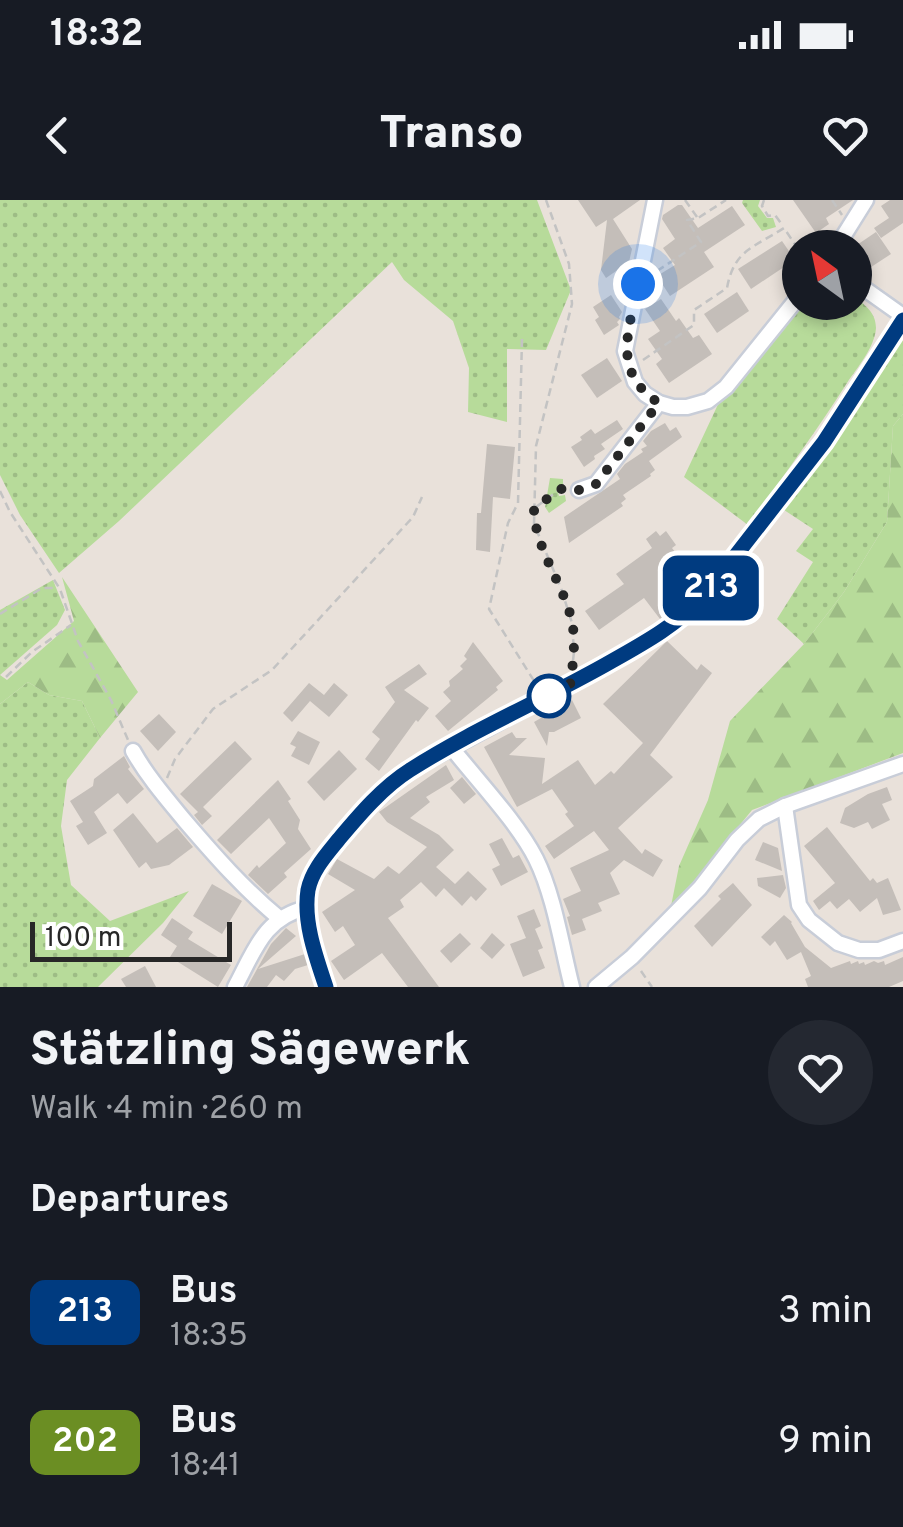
<!DOCTYPE html>
<html lang="en">
<head>
<meta charset="utf-8">
<style>
	body { margin:0; font-family:Overpass,sans-serif; background:#242831; color:#f1f3f6; height:100vh; display:flex; flex-direction:column; font-size:38px; white-space:nowrap }
	* { box-sizing:border-box; margin:0 }
	p { font-size:32px; color:#9ea1a6 }
	.icon { flex:none; width:55px; height:55px; fill:none; stroke:currentColor; stroke-width:2; stroke-linecap:round; stroke-linejoin:round }
	.map { position:relative; height:787px; overflow:hidden }
	.sheet { display:flex; flex-direction:column; background:#171b24; flex:1 }
	.sheet>* { flex:none }
	.badge { padding:0 20px; border-radius:15px; font-size:35px; line-height:65px }
	.needle { width:65px; rotate:327deg }
	.controls { position:absolute; left:782px; top:30px; display:grid; gap:20px }
	.controls a { display:grid; place-items:center; width:90px; height:90px; border-radius:50%; background:#171b24; box-shadow:0 5px 15px #0003; font-size:50px }
	.scale { position:absolute; left:30px; bottom:25px; width:202px; box-sizing:border-box; padding-left:10px; border:5px solid #272727; border-top:0; font-size:28px; line-height:35px; white-space:nowrap; color:#272727; -webkit-text-stroke:8px #fff; paint-order:stroke }
	.you { position:absolute; width:50px; height:50px; margin:-25px; border:8px solid #fff; border-radius:50%; background:#1a73e8; box-shadow:0 0 0 15px #1a73e833 }
	.map>.badge { position:absolute; translate:-50% -50%; box-shadow:0 0 0 5px #fff }
	h2 { padding:0 30px; font-size:38px; line-height:90px }
	.round { display:grid; place-items:center; flex:none; width:105px; height:105px; border-radius:52px; background:#242831 }
	.summary { display:flex; align-items:center; justify-content:space-between; height:170px; padding:0 30px }
	h1 { font-size:48px; font-weight:800; line-height:75px }
	ul { padding:0; list-style:none }
	li { display:flex; align-items:center; gap:30px; height:130px; padding:0 30px }
	li div { flex:1 }
	li b { display:block; font-size:38px }
	li em { font-style:normal }
	li .badge { min-width:110px; font-weight:700; text-align:center }
	.status { display:flex; justify-content:space-between; align-items:center; height:70px; padding:0 50px; background:#171b24; direction:ltr }
	.status svg { height:28px; fill:currentColor }
	header { display:flex; justify-content:space-between; align-items:center; height:130px; padding:0 30px; background:#171b24; font-size:45px; font-weight:800 }
	.map>svg:first-child { display:block }
</style>
</head>
<body>
<div class="status"><b>18:32</b><svg viewBox="0 0 49 12"><path d="M0 12V9h3v3zM5 12V6h3v6zM10 12V3h3v9zM15 12V0h3v12zM26 1h20v11H26zM47 4h2v5h-2z"/></svg></div>
<header><svg class="icon" aria-label="back" viewBox="0 0 24 24"><path d="M15 5l-7 7 7 7"/></svg>Transo<svg class="icon" aria-label="heart" viewBox="0 0 24 24"><path d="M12 20l-8-8c-3-5 5-10 8-4 3-6 11-1 8 4z"/></svg></header>
<div class="map">
<svg width="903" height="787" viewBox="0 0 903 787">
	<defs>
		<pattern id="grass-dots" width="8" height="8" patternUnits="userSpaceOnUse" patternTransform="scale(2.5)"><rect width="8" height="8" fill="#b7db9a"/><path d="M2 2h.1M6 6h.1" fill="none" stroke="#9dbc85" stroke-width="1.8" stroke-linecap="round"/></pattern>
		<pattern id="forest-firs" width="22" height="20" patternUnits="userSpaceOnUse" patternTransform="scale(2.5)"><rect width="22" height="20" fill="#b7db9a"/><path d="M5 1l3.5 6h-7zM16 11l3.5 6h-7z" fill="#9dbc85"/></pattern>
	</defs>
	<rect width="100%" height="100%" fill="#e9e1da"/>
	<g fill="url(#grass-dots)">
		<path d="M0 0H537L571 90 546 150 507 149V222L468 212 469 168 453 121 404 80 392 62 119 321 59 373 20 315 0 275Z"/>
		<path d="M743 0H760L758 6 767 18H773L776 27 762 31 742 3Z"/>
		<path d="M855 97C866 106 876 113 876 128 875 147 857 168 847 183 816 232 782 278 748 325L684 277 721 198 801 103 855 102Z"/>
		<path d="M903 136V214L893 226 887 322 844 392 804 444 777 419 813 362 796 351 813 329 781 308 824 252Z"/>
		<path d="M550 278 563 279V287L558 292 559 296 565 295 566 301 549 313 545 307Z"/>
		<path d="M53 380 65 410 57 425 0 475V410Z"/>
		<path d="M28 482 49 495 82 501 100 538 67 580 61 626 71 685 110 721 189 691 163 723 98 787H0V504Z"/>
	</g>
	<g fill="url(#forest-firs)">
		<path d="M903 214V553L752 610 670 711 679 666 708 600 730 521 804 444 844 392 887 322 893 226Z"/>
		<path d="M62 377 138 492 100 538 82 501 49 495 28 482 0 504V475L7 480 74 421Z"/>
	</g>
	<g fill="#c4beb9">
		<path d="M578 0H640L613 19 632 49 629 62 606 78 601 70 607 20 596 27Z"/>
		<path d="M793 0H853L826 18 829 24 816 33Z"/>
		<path d="M890 0H903V23L881 38 874 28 889 18 881 6Z"/>
		<path d="M678 5H682L698 28 732 6 745 25 704 52 714 67 670 96 657 76 675 65 663 48 675 39 662 19 663 15Z"/>
		<path d="M876 32 891 54 868 69 854 47Z"/>
		<path d="M782 41 793 57V61L751 89 738 69Z"/>
		<path d="M737 92 749 111 717 133 704 114Z"/>
		<path d="M611 95 622 112 619 117 620 119 617 122 619 125 604 135 595 120 599 117 593 107Z"/>
		<path d="M661 99 676 121 679 118 693 138 699 135 712 154 669 183 656 164 662 159 648 139 660 131 645 109Z"/>
		<path d="M607 158 622 181 597 198 581 175Z"/>
		<path d="M617 220 623 229 601 244 605 249 594 256 595 259 584 267 571 247 582 240 580 237 591 229 595 234Z"/>
		<path d="M665 223 670 231 676 227 682 237 649 261 655 270 650 274 651 276 623 295 626 299 621 303 623 306 569 343 564 317 620 279 617 274 625 264 643 252 641 249 647 246 643 241 651 231Z"/>
		<path d="M487 244 515 247 510 299 493 297 490 352 476 350 477 313H481Z"/>
		<path d="M656 331 660 336 666 331 676 345 672 348 700 385 678 401 681 404 660 419 644 398 599 430 585 411 624 384 616 374 652 348 646 339Z"/>
		<path d="M667 441 697 470 701 464 712 473 650 555 673 577 618 628 642 654 645 649 663 660 653 677 624 660 610 673 620 694 598 703 602 711 582 719 586 730 572 735 567 717 570 716 563 699 581 691 570 668 609 650 594 631 554 659 545 646 574 626 565 614 568 612 552 589 517 607 484 547 512 532 516 538H527L509 555 545 558 542 584 578 560 595 585 611 571 614 574 643 543 603 504Z"/>
		<path d="M473 442 503 481 496 487 498 490 448 531 435 516 451 501 443 492 450 486 449 481 463 469 460 466 467 459 464 456Z"/>
		<path d="M419 464 427 474 404 490 429 508 418 522 416 520 379 571 365 559 380 539 372 532 395 502 385 487Z"/>
		<path d="M309 483 324 495 334 483 348 495 329 517 310 501 292 522 283 513Z"/>
		<path d="M572 500 581 518 554 532H549L547 546 534 522Z"/>
		<path d="M159 514 176 532 158 551 140 531Z"/>
		<path d="M298 531 320 542 309 565 291 556 296 547 290 544Z"/>
		<path d="M235 541 252 559 203 607 212 616 202 625 194 615 198 612 180 594Z"/>
		<path d="M339 550 357 569 324 601 307 582Z"/>
		<path d="M124 556 130 567 128 569 144 589 127 604 118 593 94 612 107 633 88 645 76 626 83 622 70 601 93 586 94 579Z"/>
		<path d="M446 565 454 580 426 597 430 602 410 618 439 635 454 650 436 667 455 684 468 671 487 689 476 701 471 696 462 706 444 688 436 697 421 682 400 700 404 707 388 718 439 787H408L382 753 344 780 331 761 355 745 343 726 335 732 322 712 355 690 328 674 337 659 374 679 388 666 399 674 427 647 387 622 379 612Z"/>
		<path d="M462 577 476 594 464 604 450 588Z"/>
		<path d="M278 580 291 599 288 601 300 620 298 629 311 649 284 673 287 677 268 694 248 675 257 665 259 668 286 643 269 618 231 654 217 640Z"/>
		<path d="M887 587 892 600 882 604 890 620 872 629 868 622 854 628 840 623 845 608 868 594Z"/>
		<path d="M133 613 157 643 177 628 193 647 169 665 151 669 146 662 139 668 113 630Z"/>
		<path d="M827 627 870 681 873 678 877 683 888 678 901 710 883 715 877 698 860 712 849 699 837 709 830 701 819 710 813 701 835 683 804 646Z"/>
		<path d="M502 638 513 658 519 655 528 672 501 686 492 669 500 665 489 644Z"/>
		<path d="M763 642 778 648 782 671 755 660Z"/>
		<path d="M783 675 786 688 780 698 758 686 757 678Z"/>
		<path d="M733 683 752 705 712 747 694 726 721 699 718 696Z"/>
		<path d="M212 684 242 701 222 734 193 716Z"/>
		<path d="M534 709 541 726 535 729 543 748 538 750 545 768 523 777 510 744 526 738 517 716Z"/>
		<path d="M784 715 792 722 791 723 805 747 831 768 850 761 851 764 858 761 859 764 864 762 865 765 874 761 878 763 884 761 885 765 903 757V781L889 787H808L805 779 811 776 801 752 787 760 775 741 770 746 761 737Z"/>
		<path d="M172 718 193 732 188 739 231 765 218 787 170 757 177 746 161 735Z"/>
		<path d="M286 728 296 736 258 769 305 754 308 765 295 769 284 781 276 775 267 787H247L271 744Z"/>
		<path d="M460 733 471 744 451 763 440 751Z"/>
		<path d="M492 733 505 745 492 759 480 748Z"/>
		<path d="M145 766 156 787H126L121 779Z"/>
	</g>
	<g fill="none" stroke-linecap="round" stroke-linejoin="round">
		<g stroke="#c8cdd8" stroke-width="19">
			<g id="minor">
				<path d="M655 0 625 151 635 182 645 194 659 203 673 207H687L708 201 726 187 800 95"/>
				<path d="M836 48 866 0"/>
				<path d="M855 82 903 116"/>
				<path d="M579 290 596 284 659 203"/>
				<path d="M451 547C477 580 518 623 536 659 554 695 562 748 572 787"/>
				<path d="M133 551C147 576 166 598 185 621 215 656 244 689 279 718"/>
				<path d="M785 606 799 705 809 720 838 743 859 750H879L903 741"/>
				<path d="M235 787C254 752 264 717 307 708"/>
				<path d="M326 787 310 733 307 708 308 688 322 660 357 617 408 571 618 458 666 430 687 414 705 395 823 242 903 120"/>
				<path d="M596 787 632 757 700 688 737 640 759 619 785 606 903 564"/>
			</g>
		</g>
		<g stroke="#c3c3c3" stroke-width="2.5" stroke-dasharray="8 5" stroke-linecap="butt">
			<path d="M546 0 569 64 572 104 536 246 534 324 561 388 572 423 574 452 572 469"/>
			<path d="M685 0 697 17"/>
			<path d="M764 0 762 6 768 16 775 15 783 26"/>
			<path d="M832 0 842 15"/>
			<path d="M657 71 701 42 687 20 698 18 726 0"/>
			<path d="M522 139 518 303 508 323 489 409 536 484"/>
			<path d="M643 160 694 125V110L727 88C734 50 753 48 784 28L800 52"/>
			<path d="M0 291 10 312 60 389 78 441 111 500 128 540"/>
			<path d="M536 307 563 287 566 288"/>
			<path d="M0 414 42 388H56"/>
			<path d="M6 477 32 452 71 425"/>
			<path d="M167 578 175 559 213 509 272 470 413 317 422 297"/>
			<path d="M641 771 652 787"/>
		</g>
		<use href="#minor" stroke="#fff" stroke-width="14"/>
	</g>
	<g fill="none" stroke-linecap="round" stroke-linejoin="round">
		<g stroke="#fff" stroke-width="22">
			<path id="line" d="M326 787C316 757 303 722 308 690 312 670 327 654 339 639 360 614 383 587 410 570 474 529 546 499 612 461 646 442 678 424 705 395L824 242 903 120"/>
		</g>
		<use href="#line" stroke="#003b80" stroke-width="15"/>
		<path stroke="#272727" stroke-width="10" stroke-dasharray="0 18" d="M549 496 544 498 570 485C573 464 576 443 572 421 563 383 534 347 534 308L563 288 579 290 596 284 659 203C611 172 629 131 638 84"/>
	</g>
	<circle fill="#fff" stroke="#003b80" stroke-width="5" cx="549" cy="496" r="20"/>
</svg>
<div class="controls">
<a><svg class="needle" viewBox="-14 -14 28 28"><path d="M0-13l5 13h-10z" fill="#e53935"/><path d="M0 13l5-13h-10z" fill="#9ea1a6"/></svg></a>
</div>
<div class="scale">100 m</div>
<div class="you" style="left:638px;top:84px"></div>
<b class="badge" style="left:711px;top:388px;background:#003b80;color:#fff">213</b>
</div>
<section class="sheet">
<div class="summary"><div><h1>Stätzling Sägewerk</h1><p>Walk · 4 min · 260 m</p></div><a class="round"><svg class="icon" aria-label="heart" viewBox="0 0 24 24"><path d="M12 20l-8-8c-3-5 5-10 8-4 3-6 11-1 8 4z"/></svg></a></div>
<h2>Departures</h2>
<ul>
<li><span class="badge" style="background:#003b80;color:#fff">213</span><div><b>Bus</b><p>18:35</p></div><em>3 min</em></li>
<li><span class="badge" style="background:#6b8e23;color:#fff">202</span><div><b>Bus</b><p>18:41</p></div><em>9 min</em></li>
</ul>
</section>
</body>
</html>
